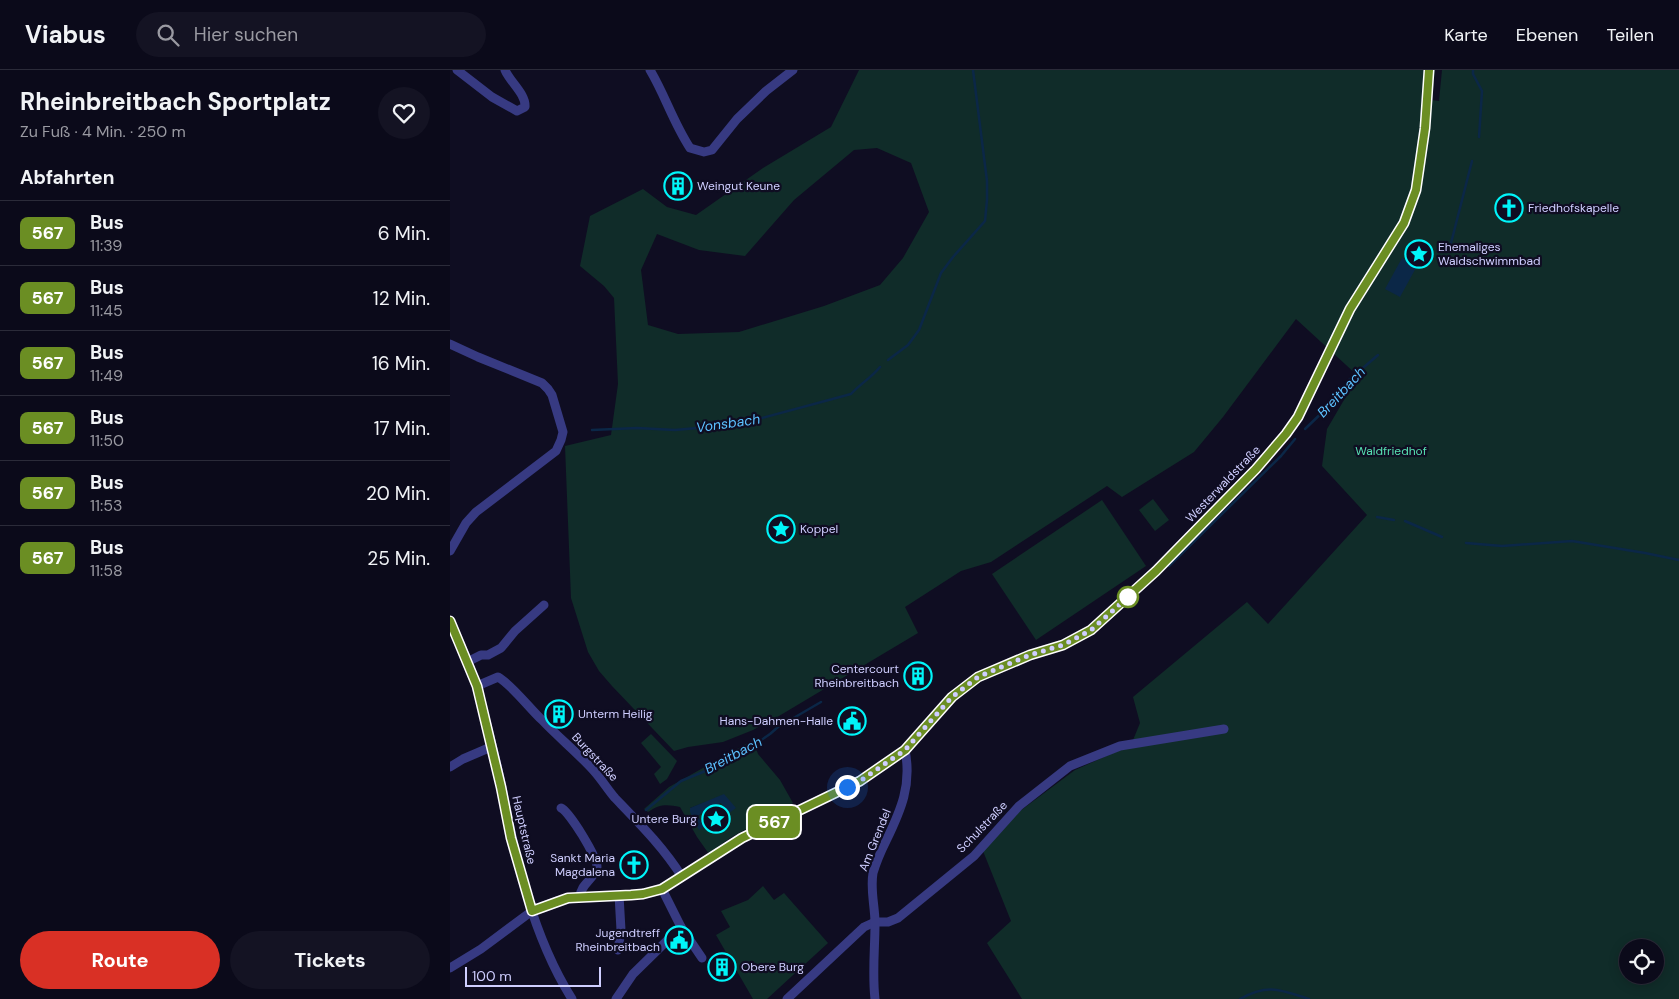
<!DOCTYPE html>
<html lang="de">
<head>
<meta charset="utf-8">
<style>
	body { margin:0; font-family:"DM Sans",sans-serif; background:#141323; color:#f1f3f6; height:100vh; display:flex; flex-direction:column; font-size:19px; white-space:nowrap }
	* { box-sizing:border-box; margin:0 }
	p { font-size:16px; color:#9a9aa2 }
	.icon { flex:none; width:28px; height:28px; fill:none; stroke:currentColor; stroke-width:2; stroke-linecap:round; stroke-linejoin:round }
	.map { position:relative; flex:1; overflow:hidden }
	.drawer { display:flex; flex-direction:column; background:#0b0a1a; width:450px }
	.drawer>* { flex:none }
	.badge { padding:0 10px; border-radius:8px; font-size:18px; line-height:32px }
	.fabs { position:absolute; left:1169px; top:869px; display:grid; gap:10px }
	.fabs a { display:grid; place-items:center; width:45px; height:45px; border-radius:50%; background:#0b0a1a; box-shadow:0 2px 12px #0003,0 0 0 1px #2b2b39; font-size:25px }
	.scale { position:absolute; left:15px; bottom:12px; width:136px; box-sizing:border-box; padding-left:5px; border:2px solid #cfceff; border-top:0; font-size:14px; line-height:18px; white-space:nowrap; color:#cfceff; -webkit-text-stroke:4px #0f0d22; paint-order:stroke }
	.you { position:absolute; width:25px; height:25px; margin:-12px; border:4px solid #fff; border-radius:50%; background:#1a73e8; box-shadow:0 0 0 8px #1a73e833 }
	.map>.badge { position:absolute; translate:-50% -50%; box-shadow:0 0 0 2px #fff }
	h2 { padding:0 20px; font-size:19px; line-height:45px }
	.round { display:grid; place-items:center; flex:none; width:52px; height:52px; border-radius:26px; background:#141323 }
	.head { display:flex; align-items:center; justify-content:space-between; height:85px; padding:0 20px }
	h1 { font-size:24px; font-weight:700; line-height:38px }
	.primary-button { display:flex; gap:10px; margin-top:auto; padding:10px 20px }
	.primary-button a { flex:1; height:58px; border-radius:30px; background:#d93025; color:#fff; font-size:20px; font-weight:700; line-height:58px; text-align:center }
	.primary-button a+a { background:#141323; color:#f1f3f6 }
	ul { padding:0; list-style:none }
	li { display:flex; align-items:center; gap:15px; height:65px; padding:0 20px; border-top:1px solid #2b2b39 }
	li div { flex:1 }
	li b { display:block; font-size:19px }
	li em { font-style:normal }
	li .badge { min-width:55px; font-weight:700; text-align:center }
	header { display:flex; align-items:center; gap:30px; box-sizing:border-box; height:70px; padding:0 25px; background:#0b0a1a; border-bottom:1px solid #2b2b39 }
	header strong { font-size:24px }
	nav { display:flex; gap:28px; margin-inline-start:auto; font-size:18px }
	.search { width:350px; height:45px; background:#141323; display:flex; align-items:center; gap:12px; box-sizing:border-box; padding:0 18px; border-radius:28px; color:#9a9aa2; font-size:19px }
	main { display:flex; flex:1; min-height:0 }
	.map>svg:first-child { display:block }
</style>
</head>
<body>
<header>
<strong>Viabus</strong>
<div class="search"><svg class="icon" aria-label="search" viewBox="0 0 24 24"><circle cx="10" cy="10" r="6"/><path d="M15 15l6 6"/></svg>Hier suchen</div>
<nav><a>Karte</a><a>Ebenen</a><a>Teilen</a></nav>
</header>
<main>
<section class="drawer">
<div class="head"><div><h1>Rheinbreitbach Sportplatz</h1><p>Zu Fuß · 4 Min. · 250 m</p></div><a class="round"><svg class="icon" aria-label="heart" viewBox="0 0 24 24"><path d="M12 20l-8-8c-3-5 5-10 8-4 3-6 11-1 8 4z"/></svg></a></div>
<h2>Abfahrten</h2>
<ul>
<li><span class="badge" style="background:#6b8e23;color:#fff">567</span><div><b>Bus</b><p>11:39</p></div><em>6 Min.</em></li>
<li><span class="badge" style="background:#6b8e23;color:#fff">567</span><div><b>Bus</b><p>11:45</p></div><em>12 Min.</em></li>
<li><span class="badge" style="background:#6b8e23;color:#fff">567</span><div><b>Bus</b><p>11:49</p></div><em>16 Min.</em></li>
<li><span class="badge" style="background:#6b8e23;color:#fff">567</span><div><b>Bus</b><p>11:50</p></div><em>17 Min.</em></li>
<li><span class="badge" style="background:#6b8e23;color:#fff">567</span><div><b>Bus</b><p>11:53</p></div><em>20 Min.</em></li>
<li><span class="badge" style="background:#6b8e23;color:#fff">567</span><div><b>Bus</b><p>11:58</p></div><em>25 Min.</em></li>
</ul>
<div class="primary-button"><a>Route</a><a>Tickets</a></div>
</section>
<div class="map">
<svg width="1229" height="929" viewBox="0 0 1229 929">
	<rect width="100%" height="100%" fill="#0f0d22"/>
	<g fill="#102c29" fill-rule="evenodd">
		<path d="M409 0H985L982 30 989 31 992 0H1229V929H572L537 873 561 851 533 781 570 741 625 700 681 675 690 653 683 627 797 532 818 554 917 445 872 396 877 359 908 306 846 249 773 347 744 382 672 427 657 416 541 492 511 501 455 537 468 563 329 646 303 660 273 672 238 677 224 681 162 616 149 601 138 582 121 528 115 376 161 365 168 314 164 228 154 216 130 196 140 146 193 119 217 137 246 145 313 98 381 57ZM427 78 461 93 479 142 453 188 430 215 374 236 289 262 228 264 198 255 191 200 207 164 249 180 295 186 344 130 404 80ZM1178 878H1205V905H1178Z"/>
		<path d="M703 429 719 450 705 461 689 440Z"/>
		<path d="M652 430 696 496 586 570 542 504Z"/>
		<path d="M201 664 227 691 217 709 210 714 204 704 211 697 191 673Z"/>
		<path d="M303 670 308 684 330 710 343 733 280 768 259 784 247 767 230 737C217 734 209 734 198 742L194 739 219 717ZM274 725 271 733 255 740 248 746 252 754 240 738Z"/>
		<path d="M313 816 324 830 334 823 378 873 317 929H303L266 865 280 857 271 841 298 830Z"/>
	</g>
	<g fill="#0b2747">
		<path d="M952 188 967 196 950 227 935 219Z"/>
		<path d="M274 724 286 738 279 743 271 733 255 740 248 746 252 754 255 756 249 760 240 742V738Z"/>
	</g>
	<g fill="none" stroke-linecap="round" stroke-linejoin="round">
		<g stroke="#0b2747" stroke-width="2.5">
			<path d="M1023 0V4L1032 21 1029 67"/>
			<path d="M1000 177 1022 91"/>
			<path d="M438 290 458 275 469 260 491 203 503 187 535 151 537 130V111L523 0"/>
			<path d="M855 359 883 332 899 310 928 285"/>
			<path d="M142 360 187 358 225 360 258 357 297 352 401 324C410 314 421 308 430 297"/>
			<path d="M927 447 944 450"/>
			<path d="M955 451 992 467"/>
			<path d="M1016 473 1052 476 1122 471 1195 483 1229 490"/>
			<path d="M719 496 831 386 845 369"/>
			<path d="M196 740 231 711 270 695 297 680 320 664 328 657 371 632"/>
			<path d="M790 929C818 913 831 920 859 929"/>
		</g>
		<g stroke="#373a82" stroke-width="9">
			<path d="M7 0 42 27 67 41 75 37C76 24 60 12 55 0"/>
			<path d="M200 0C215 25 223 52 240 78L254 82 262 80 287 49 316 21 343 0"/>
			<path d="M0 274 28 287 92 313 98 319 102 325 113 362 111 370 106 381 26 442 16 453 0 481"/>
			<path d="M0 551C9 573 21 595 27 618 36 651 45 684 52 718 66 790 82 865 122 929"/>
			<path d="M17 592 31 585H38L51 578 65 561 94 535"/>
			<path d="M27 616 48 607C61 614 80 639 92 650 109 668 128 683 144 701 152 710 158 720 165 728 189 753 214 778 232 807"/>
			<path d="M0 697 13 689 41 677"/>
			<path d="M111 738C119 741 148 788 147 797 145 809 130 814 130 827"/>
			<path d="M212 819 231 857 252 888"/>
			<path d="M168 880 171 860 169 825"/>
			<path d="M0 898 31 879 82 841 107 831 130 827 193 824 212 819 292 768 410 711 455 680 502 627 527 607 580 585 613 575 641 560 663 541 706 501 806 399 836 364 848 347 900 239 954 153 966 120 975 58 979 0"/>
			<path d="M166 929 183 904 231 857"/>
			<path d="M337 929 414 857 425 852H438L448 848 524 786 569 736 620 696 670 676 774 659"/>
			<path d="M425 929C422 903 425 879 425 853 425 836 420 820 423 803 426 793 431 781 436 771 451 740 462 715 455 680"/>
		</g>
	</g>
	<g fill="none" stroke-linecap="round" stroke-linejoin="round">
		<g stroke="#fff" stroke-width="11">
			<path id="line" d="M0 551 27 616 51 717 61 768 82 841 118 828 181 825 193 824 212 819 292 768 410 711 455 680 502 627 528 607 580 585 613 575 641 560 706 501 806 399 836 364 848 347 900 239 954 153 966 120 975 58 979 0"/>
		</g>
		<use href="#line" stroke="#6b8e23" stroke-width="8"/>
		<path stroke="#cfceff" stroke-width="5" stroke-dasharray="0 9" d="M397 717 410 711 455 680 502 627 528 607 580 585 613 575 641 560 678 527"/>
	</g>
	<defs>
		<g id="building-ring" transform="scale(1.4375)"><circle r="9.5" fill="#0f0d22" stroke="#00f5f9" stroke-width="1.5"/><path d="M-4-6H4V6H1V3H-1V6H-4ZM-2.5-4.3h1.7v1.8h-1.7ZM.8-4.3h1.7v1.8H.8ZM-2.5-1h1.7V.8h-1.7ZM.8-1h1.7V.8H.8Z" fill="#00f5f9"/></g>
		<g id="church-ring" transform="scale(1.4375)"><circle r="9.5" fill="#0f0d22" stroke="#00f5f9" stroke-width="1.5"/><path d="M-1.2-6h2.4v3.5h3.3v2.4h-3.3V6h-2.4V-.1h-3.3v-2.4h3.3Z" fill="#00f5f9"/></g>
		<g id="sight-ring" transform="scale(1.4375)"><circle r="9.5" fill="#0f0d22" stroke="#00f5f9" stroke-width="1.5"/><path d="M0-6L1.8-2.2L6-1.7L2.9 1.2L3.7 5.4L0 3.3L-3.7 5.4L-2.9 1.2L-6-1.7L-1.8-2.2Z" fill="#00f5f9"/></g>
		<g id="civic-ring" transform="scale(1.4375)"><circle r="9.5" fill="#0f0d22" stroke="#00f5f9" stroke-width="1.5"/><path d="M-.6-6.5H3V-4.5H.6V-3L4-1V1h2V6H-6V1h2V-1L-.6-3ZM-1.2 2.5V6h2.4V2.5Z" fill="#00f5f9"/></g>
	</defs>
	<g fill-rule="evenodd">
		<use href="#building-ring" x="228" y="116"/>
		<use href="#church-ring" x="1059" y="138"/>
		<use href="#sight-ring" x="969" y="184"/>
		<use href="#sight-ring" x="331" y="459"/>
		<use href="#building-ring" x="468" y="606"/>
		<use href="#building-ring" x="109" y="644"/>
		<use href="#civic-ring" x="402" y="651"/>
		<use href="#sight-ring" x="266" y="749"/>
		<use href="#church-ring" x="184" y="795"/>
		<use href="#civic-ring" x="229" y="870"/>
		<use href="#building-ring" x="272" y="897"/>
	</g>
	<circle fill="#fff" stroke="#6b8e23" stroke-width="2.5" cx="678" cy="527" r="10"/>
	<g text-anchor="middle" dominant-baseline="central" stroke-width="4.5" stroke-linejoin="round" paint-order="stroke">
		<g font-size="12" fill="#cfceff" stroke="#0f0d22" text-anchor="start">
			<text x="247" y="116">Weingut Keune</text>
			<text x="1078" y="138">Friedhofskapelle</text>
			<text x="988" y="177">Ehemaliges<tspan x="988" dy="14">Waldschwimmbad</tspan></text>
			<text x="350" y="459">Koppel</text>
			<text x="449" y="599" text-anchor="end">Centercourt<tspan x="449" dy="14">Rheinbreitbach</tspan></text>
			<text x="128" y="644">Unterm Heilig</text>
			<text x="383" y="651" text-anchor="end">Hans-Dahmen-Halle</text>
			<text x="247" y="749" text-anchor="end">Untere Burg</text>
			<text x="165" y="788" text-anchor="end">Sankt Maria<tspan x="165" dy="14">Magdalena</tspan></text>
			<text x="210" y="863" text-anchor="end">Jugendtreff<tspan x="210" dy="14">Rheinbreitbach</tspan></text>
			<text x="291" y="897">Obere Burg</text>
		</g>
		<g font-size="12" fill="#58e1b3" stroke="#0f0d22">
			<text x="941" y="381">Waldfriedhof</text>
		</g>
		<g font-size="12" fill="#cfceff" stroke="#0f0d22">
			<text transform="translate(773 414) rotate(-46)">Westerwaldstraße</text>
			<text transform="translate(145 687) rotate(47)">Burgstraße</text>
			<text transform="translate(532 757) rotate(-46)">Schulstraße</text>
			<text transform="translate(74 760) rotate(77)">Hauptstraße</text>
			<text transform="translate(425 770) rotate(-68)">Am Grendel</text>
		</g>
		<g font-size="14" font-style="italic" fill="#5cc1ff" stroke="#0f0d22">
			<text transform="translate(891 322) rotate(-47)">Breitbach</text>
			<text transform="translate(278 353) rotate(-8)">Vonsbach</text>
			<text transform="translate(283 685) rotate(-28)">Breitbach</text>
		</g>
	</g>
</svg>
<div class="fabs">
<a><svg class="icon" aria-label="locate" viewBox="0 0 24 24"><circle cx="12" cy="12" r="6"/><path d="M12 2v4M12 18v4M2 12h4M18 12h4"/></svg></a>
</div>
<div class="scale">100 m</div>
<div class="you" style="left:397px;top:717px"></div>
<b class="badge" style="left:324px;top:752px;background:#6b8e23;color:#fff">567</b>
</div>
</main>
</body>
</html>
